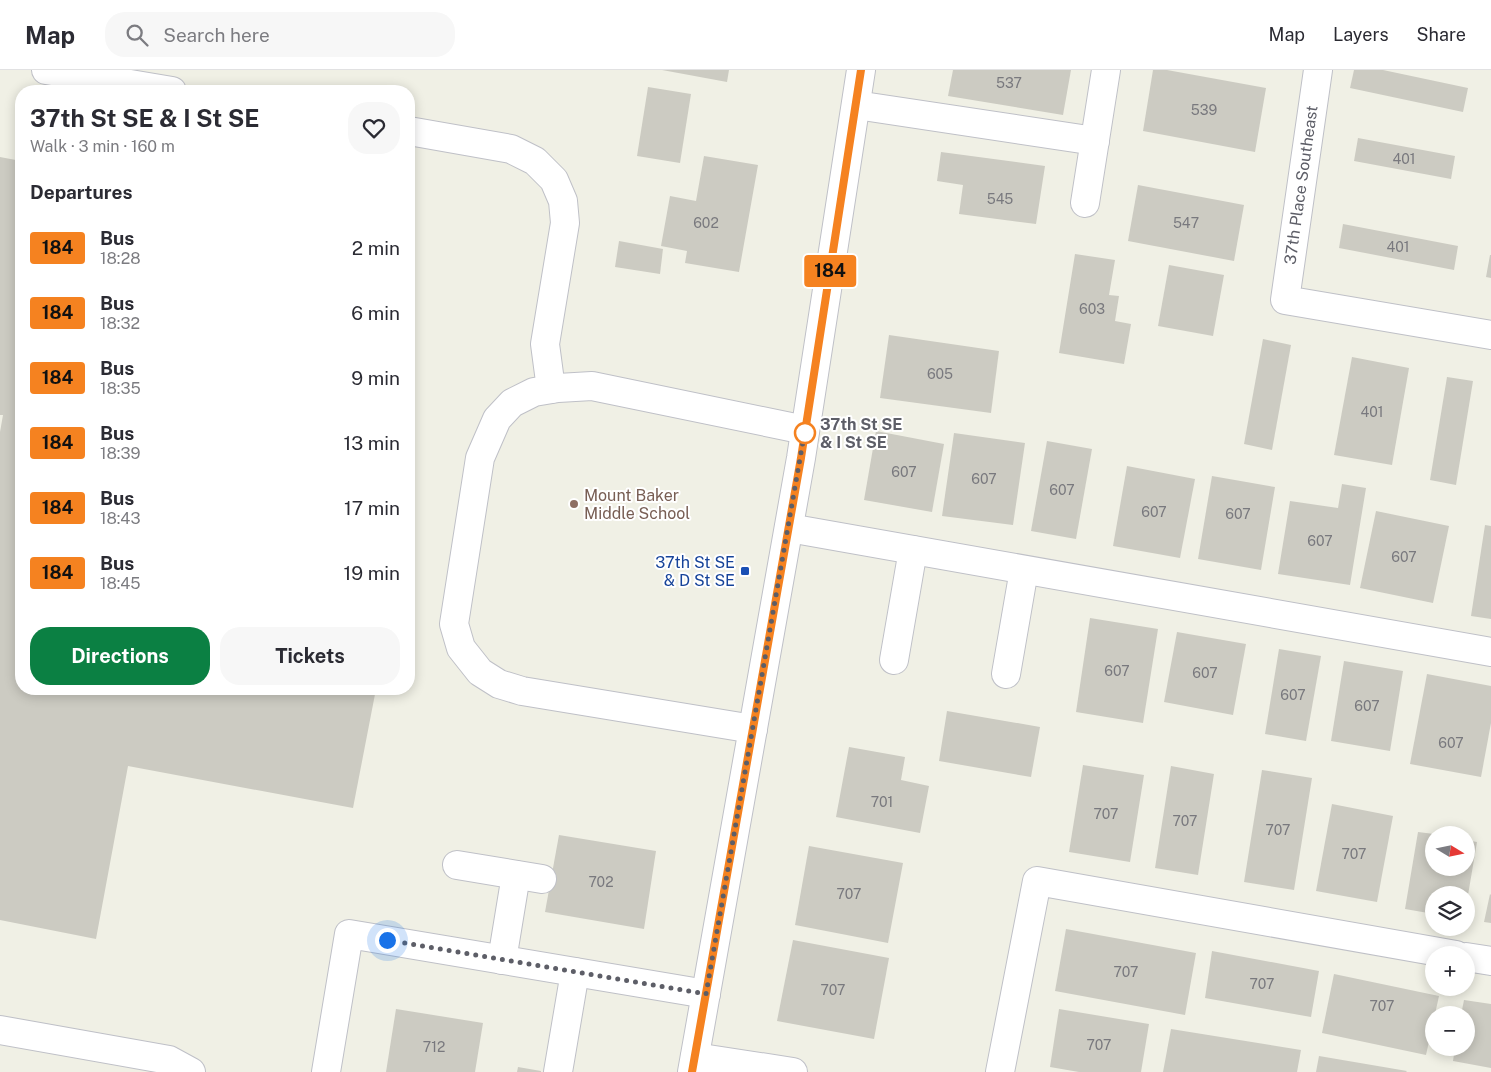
<!DOCTYPE html>
<html lang="en">
<head>
<meta charset="utf-8">
<style>
	body { margin:0; font-family:"Public Sans",sans-serif; background:#f7f7f7; color:#2b2b33; height:100vh; display:flex; flex-direction:column; font-size:19px; white-space:nowrap }
	* { box-sizing:border-box; margin:0 }
	p { font-size:16px; color:#7c7c81 }
	.icon { flex:none; width:28px; height:28px; fill:none; stroke:currentColor; stroke-width:2; stroke-linecap:round; stroke-linejoin:round }
	.map { position:relative; flex:1; overflow:hidden }
	.side { position:absolute; left:15px; top:15px; width:400px; height:610px; display:flex; flex-direction:column; background:#fff; border-radius:20px; box-shadow:0 2px 12px #0003 }
	.side>* { flex:none }
	.badge { padding:0 10px; border-radius:4px; font-size:18px; line-height:32px }
	.needle { width:32px; rotate:100deg }
	.buttons { position:absolute; left:1425px; top:756px; display:grid; gap:10px }
	.buttons a { display:grid; place-items:center; width:50px; height:50px; border-radius:50%; background:#fff; box-shadow:0 2px 12px #0003; font-size:25px }
	.you { position:absolute; width:25px; height:25px; margin:-12px; border:4px solid #fff; border-radius:50%; background:#1a73e8; box-shadow:0 0 0 8px #1a73e833 }
	.map>.badge { position:absolute; translate:-50% -50%; box-shadow:0 0 0 2px #fff }
	h2 { padding:0 15px; font-size:19px; line-height:45px }
	.round { display:grid; place-items:center; flex:none; width:52px; height:52px; border-radius:20px; background:#f7f7f7 }
	.overview { display:flex; align-items:center; justify-content:space-between; height:85px; padding:0 15px }
	h1 { font-size:24px; font-weight:700; line-height:38px }
	.action { display:flex; gap:10px; margin-top:auto; padding:10px 15px }
	.action a { flex:1; height:58px; border-radius:20px; background:#0b8043; color:#fff; font-size:20px; font-weight:700; line-height:58px; text-align:center }
	.action a+a { background:#f7f7f7; color:#2b2b33 }
	ul { padding:0; list-style:none }
	li { display:flex; align-items:center; gap:15px; height:65px; padding:0 15px }
	li div { flex:1 }
	li b { display:block; font-size:19px }
	li em { font-style:normal }
	li .badge { min-width:55px; font-weight:700; text-align:center }
	header { display:flex; align-items:center; gap:30px; box-sizing:border-box; height:70px; padding:0 25px; background:#fff; border-bottom:1px solid #e1e1e2 }
	header strong { font-size:24px }
	nav { display:flex; gap:28px; margin-inline-start:auto; font-size:18px }
	.search { width:350px; height:45px; background:#f7f7f7; display:flex; align-items:center; gap:12px; box-sizing:border-box; padding:0 18px; border-radius:20px; color:#7c7c81; font-size:19px }
	.map>svg:first-child { display:block }
</style>
</head>
<body>
<header>
<strong>Map</strong>
<div class="search"><svg class="icon" aria-label="search" viewBox="0 0 24 24"><circle cx="10" cy="10" r="6"/><path d="M15 15l6 6"/></svg>Search here</div>
<nav><a>Map</a><a>Layers</a><a>Share</a></nav>
</header>
<div class="map">
<svg width="1491" height="1002" viewBox="0 0 1491 1002">
	<rect width="100%" height="100%" fill="#f0f0e5"/>
	<g fill="#cccbc2">
		<path d="M662 0H729L727 12Z"/>
		<path d="M953 0H1071L1063 45 948 26Z"/>
		<path d="M1153 0H1167L1266 18 1255 82 1143 61Z"/>
		<path d="M1354 0H1383L1468 18 1463 42 1350 18Z"/>
		<path d="M648 17 691 24 680 93 637 86Z"/>
		<path d="M1358 68 1455 86 1451 109 1354 91Z"/>
		<path d="M941 82 1045 96 1036 154 959 144 963 115 937 111Z"/>
		<path d="M704 86 758 95 739 202 685 193 687 181 661 176 670 126 696 131Z"/>
		<path d="M0 87 21 91V619H376L353 738 128 696 96 869 0 850V362L3 345H0Z"/>
		<path d="M1138 115 1244 135 1234 191 1128 171Z"/>
		<path d="M1343 154 1458 176 1454 200 1339 178Z"/>
		<path d="M619 171 663 179 660 204 615 197Z"/>
		<path d="M1075 184 1115 190 1109 225 1119 226 1115 251 1131 254 1124 294 1059 283Z"/>
		<path d="M1490 185H1491V208L1486 207Z"/>
		<path d="M1169 195 1224 205 1213 266 1158 256Z"/>
		<path d="M889 265 999 281 991 343 880 328Z"/>
		<path d="M1263 269 1291 275 1272 380 1244 374Z"/>
		<path d="M1352 287 1409 298 1392 395 1334 385Z"/>
		<path d="M1447 307 1473 311 1456 415 1430 410Z"/>
		<path d="M876 361 944 374 932 442 864 430Z"/>
		<path d="M954 363 1025 373 1013 455 942 446Z"/>
		<path d="M1047 371 1092 379 1076 469 1031 461Z"/>
		<path d="M1127 396 1195 409 1180 488 1113 476Z"/>
		<path d="M1212 406 1275 417 1261 500 1198 489Z"/>
		<path d="M1342 414 1366 418 1350 515 1278 504 1290 431 1338 438Z"/>
		<path d="M1376 441 1449 456 1433 533 1360 518Z"/>
		<path d="M1485 455 1491 456V549L1471 546Z"/>
		<path d="M1090 548 1158 559 1143 653 1076 642Z"/>
		<path d="M1177 562 1246 574 1233 645 1164 632Z"/>
		<path d="M1279 579 1321 586 1306 671 1265 664Z"/>
		<path d="M1344 591 1403 601 1390 681 1331 671Z"/>
		<path d="M1427 604 1491 616V653L1481 707 1410 694Z"/>
		<path d="M947 641 1040 657 1031 707 939 691Z"/>
		<path d="M849 677 905 687 901 710 929 716 920 763 836 747Z"/>
		<path d="M1083 695 1144 705 1130 792 1069 782Z"/>
		<path d="M1171 696 1214 704 1198 805 1155 798Z"/>
		<path d="M1262 700 1312 708 1294 820 1244 812Z"/>
		<path d="M1332 734 1393 746 1377 832 1316 821Z"/>
		<path d="M1418 762 1434 764V798H1466V770L1477 772 1468 825H1434V844L1405 839Z"/>
		<path d="M559 765 656 781 644 859 545 842Z"/>
		<path d="M809 776 903 793 888 873 795 855Z"/>
		<path d="M1490 824 1491 825V853L1484 852Z"/>
		<path d="M1066 859 1196 883 1185 945 1055 921Z"/>
		<path d="M793 870 889 888 874 969 777 951Z"/>
		<path d="M1212 881 1319 901 1311 947 1205 928Z"/>
		<path d="M1334 904 1439 926 1426 985 1322 963Z"/>
		<path d="M1464 930 1491 934V998L1453 991 1455 978H1466V945H1461Z"/>
		<path d="M396 939 483 953 475 1002H386Z"/>
		<path d="M1059 939 1149 954 1141 1002H1079L1050 997Z"/>
		<path d="M1171 959 1301 980 1297 1002H1163Z"/>
		<path d="M1319 986 1407 1001 1406 1002H1316Z"/>
		<path d="M518 997 541 1001V1002H517Z"/>
	</g>
	<g fill="none" stroke-linecap="round" stroke-linejoin="round">
		<g stroke="#bfc0c7" stroke-width="30">
			<g id="minor">
				<path d="M46 0 172 21"/>
				<path d="M1318 0 1285 230 1491 265"/>
				<path d="M856 35 1095 71"/>
				<path d="M409 61 511 79 535 91 554 110 563 131 565 153 545 274 551 319"/>
				<path d="M1085 133 1106 0"/>
				<path d="M789 458 1491 582"/>
				<path d="M894 590 913 480"/>
				<path d="M1006 604 1024 500"/>
				<path d="M753 659 522 621 499 614 480 602 461 578 454 554 480 388 497 349 512 333 534 322 558 318 592 316 805 360"/>
				<path d="M457 795 542 809"/>
				<path d="M1466 887 1491 891"/>
				<path d="M502 890 516 805"/>
				<path d="M0 960 169 990 191 1002"/>
				<path d="M695 987 793 1002"/>
				<path d="M326 1002 349 864 706 924"/>
				<path d="M558 1002 575 902"/>
				<path d="M692 1002 801 388 861 0"/>
				<path d="M1000 1002 1037 811 1456 885"/>
			</g>
		</g>
		<use href="#minor" stroke="#fff" stroke-width="28"/>
	</g>
	<g fill="none" stroke-linecap="round" stroke-linejoin="round">
		<g stroke="#fff" stroke-width="11">
			<path id="line" d="M692 1002 801 388 861 0"/>
		</g>
		<use href="#line" stroke="#f58220" stroke-width="8"/>
		<path stroke="#5d5e67" stroke-width="5" stroke-dasharray="0 9" d="M387 870 706 924 805 360V363"/>
	</g>
	<circle fill="#fff" stroke="#f58220" stroke-width="2.5" cx="805" cy="363" r="10"/>
	<circle fill="#8d6e63" stroke="#fff" stroke-width="2" cx="574" cy="434" r="5"/>
	<rect fill="#1a4fb4" stroke="#fff" stroke-width="2" x="740" y="496" width="10" height="10" rx="2.5"/>
	<g text-anchor="middle" dominant-baseline="central" stroke-width="4" stroke-linejoin="round" paint-order="stroke">
		<g font-size="14" fill="#79797e">
			<text x="1009" y="13">537</text>
			<text x="1204" y="40">539</text>
			<text x="1404" y="89">401</text>
			<text x="1000" y="129">545</text>
			<text x="706" y="153">602</text>
			<text x="1186" y="153">547</text>
			<text x="1398" y="177">401</text>
			<text x="1092" y="239">603</text>
			<text x="940" y="304">605</text>
			<text x="1372" y="342">401</text>
			<text x="904" y="402">607</text>
			<text x="984" y="409">607</text>
			<text x="1062" y="420">607</text>
			<text x="1154" y="442">607</text>
			<text x="1238" y="444">607</text>
			<text x="1320" y="471">607</text>
			<text x="1404" y="487">607</text>
			<text x="1117" y="601">607</text>
			<text x="1205" y="603">607</text>
			<text x="1293" y="625">607</text>
			<text x="1367" y="636">607</text>
			<text x="1451" y="673">607</text>
			<text x="882" y="732">701</text>
			<text x="1106" y="744">707</text>
			<text x="1185" y="751">707</text>
			<text x="1278" y="760">707</text>
			<text x="1354" y="784">707</text>
			<text x="601" y="812">702</text>
			<text x="849" y="824">707</text>
			<text x="1126" y="902">707</text>
			<text x="1262" y="914">707</text>
			<text x="833" y="920">707</text>
			<text x="1382" y="936">707</text>
			<text x="1099" y="975">707</text>
			<text x="434" y="977">712</text>
		</g>
		<g font-size="16" fill="#5d5e67" stroke="#fff">
			<text transform="translate(1301 115) rotate(-82)">37th Place Southeast</text>
		</g>
		<g font-size="16" font-weight="bold" fill="#5d5e67" stroke="#fff" text-anchor="start">
			<text x="820" y="354">37th St SE<tspan x="820" dy="18">&amp; I St SE</tspan></text>
		</g>
		<g font-size="16" fill="#785e54" stroke="#fff" text-anchor="start">
			<text x="584" y="425">Mount Baker<tspan x="584" dy="18">Middle School</tspan></text>
		</g>
		<g font-size="16" fill="#164399" stroke="#fff" text-anchor="end">
			<text x="735" y="492">37th St SE<tspan x="735" dy="18">&amp; D St SE</tspan></text>
		</g>
	</g>
</svg>
<div class="buttons">
<a><svg class="needle" viewBox="-14 -14 28 28"><path d="M0-13l5 13h-10z" fill="#e53935"/><path d="M0 13l5-13h-10z" fill="#7c7c81"/></svg></a>
<a><svg class="icon" aria-label="layers" viewBox="0 0 24 24"><path d="M12 4l9 5-9 5-9-5zM3 14l9 5 9-5"/></svg></a>
<a>+</a>
<a>−</a>
</div>
<div class="you" style="left:387px;top:870px"></div>
<b class="badge" style="left:830px;top:201px;background:#f58220;color:#111">184</b>
<section class="side">
<div class="overview"><div><h1>37th St SE &amp; I St SE</h1><p>Walk · 3 min · 160 m</p></div><a class="round"><svg class="icon" aria-label="heart" viewBox="0 0 24 24"><path d="M12 20l-8-8c-3-5 5-10 8-4 3-6 11-1 8 4z"/></svg></a></div>
<h2>Departures</h2>
<ul>
<li><span class="badge" style="background:#f58220;color:#111">184</span><div><b>Bus</b><p>18:28</p></div><em>2 min</em></li>
<li><span class="badge" style="background:#f58220;color:#111">184</span><div><b>Bus</b><p>18:32</p></div><em>6 min</em></li>
<li><span class="badge" style="background:#f58220;color:#111">184</span><div><b>Bus</b><p>18:35</p></div><em>9 min</em></li>
<li><span class="badge" style="background:#f58220;color:#111">184</span><div><b>Bus</b><p>18:39</p></div><em>13 min</em></li>
<li><span class="badge" style="background:#f58220;color:#111">184</span><div><b>Bus</b><p>18:43</p></div><em>17 min</em></li>
<li><span class="badge" style="background:#f58220;color:#111">184</span><div><b>Bus</b><p>18:45</p></div><em>19 min</em></li>
</ul>
<div class="action"><a>Directions</a><a>Tickets</a></div>
</section>
</div>
</body>
</html>
